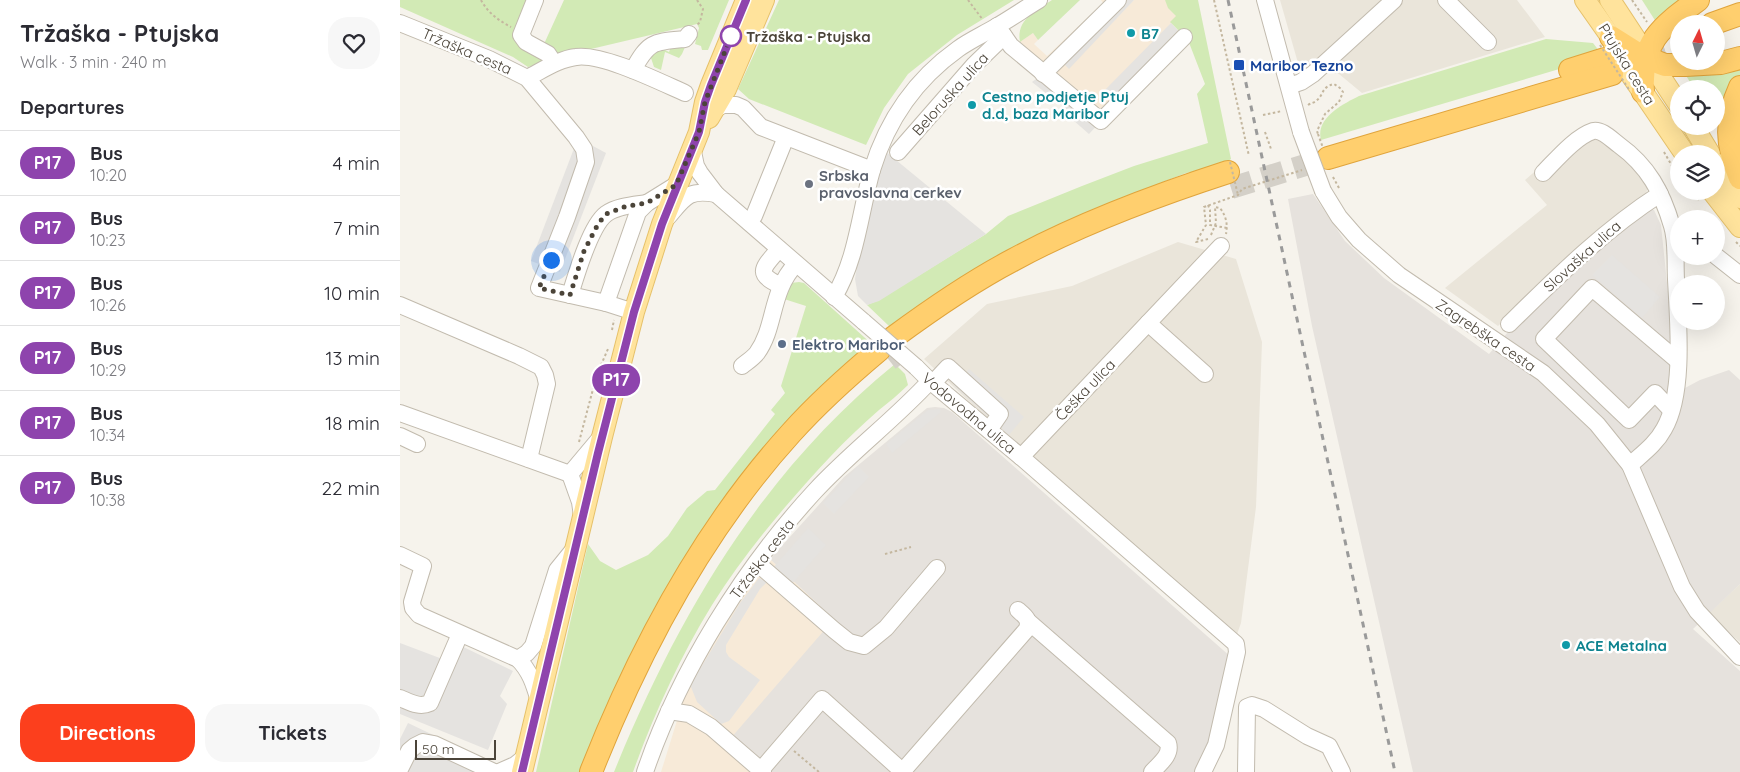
<!DOCTYPE html>
<html lang="en">
<head>
<meta charset="utf-8">
<style>
	body { margin:0; font-family:Quicksand,sans-serif; background:#f7f7f7; color:#2b2b33; height:100vh; display:flex; flex-direction:column; font-size:19px; white-space:nowrap }
	* { box-sizing:border-box; margin:0 }
	p { font-size:16px; color:#7c7c81 }
	.icon { flex:none; width:28px; height:28px; fill:none; stroke:currentColor; stroke-width:2; stroke-linecap:round; stroke-linejoin:round }
	.map { position:relative; flex:1; overflow:hidden }
	.panel { display:flex; flex-direction:column; background:#fff; width:400px }
	.panel>* { flex:none }
	.badge { padding:0 10px; border-radius:16px; font-size:18px; line-height:32px }
	.needle { width:32px; rotate:5deg }
	.buttons { position:absolute; left:1270px; top:15px; display:grid; gap:10px }
	.buttons a { display:grid; place-items:center; width:55px; height:55px; border-radius:50%; background:#fff; box-shadow:0 5px 20px #0002; font-size:25px }
	.scale { position:absolute; left:15px; bottom:12px; width:81px; box-sizing:border-box; padding-left:5px; border:2px solid #4b4439; border-top:0; font-size:14px; line-height:18px; white-space:nowrap; color:#4b4439; -webkit-text-stroke:4px #fff; paint-order:stroke }
	.you { position:absolute; width:25px; height:25px; margin:-12px; border:4px solid #fff; border-radius:50%; background:#1a73e8; box-shadow:0 0 0 8px #1a73e833 }
	.map>.badge { position:absolute; translate:-50% -50%; box-shadow:0 0 0 2px #fff }
	h2 { padding:0 20px; font-size:19px; line-height:45px }
	.round { display:grid; place-items:center; flex:none; width:52px; height:52px; border-radius:20px; background:#f7f7f7 }
	.head { display:flex; align-items:center; justify-content:space-between; height:85px; padding:0 20px }
	h1 { font-size:24px; font-weight:700; line-height:38px }
	.action { display:flex; gap:10px; margin-top:auto; padding:10px 20px }
	.action a { flex:1; height:58px; border-radius:20px; background:#fc3f1d; color:#fff; font-size:20px; font-weight:700; line-height:58px; text-align:center }
	.action a+a { background:#f7f7f7; color:#2b2b33 }
	ul { padding:0; list-style:none }
	li { display:flex; align-items:center; gap:15px; height:65px; padding:0 20px; border-top:1px solid #e1e1e2 }
	li div { flex:1 }
	li b { display:block; font-size:19px }
	li em { font-style:normal }
	li .badge { min-width:55px; font-weight:700; text-align:center }
	main { display:flex; flex:1; min-height:0 }
	.map>svg:first-child { display:block }
</style>
</head>
<body>
<main>
<section class="panel">
<div class="head"><div><h1>Tržaška - Ptujska</h1><p>Walk · 3 min · 240 m</p></div><a class="round"><svg class="icon" aria-label="heart" viewBox="0 0 24 24"><path d="M12 20l-8-8c-3-5 5-10 8-4 3-6 11-1 8 4z"/></svg></a></div>
<h2>Departures</h2>
<ul>
<li><span class="badge" style="background:#8e44ad;color:#fff">P17</span><div><b>Bus</b><p>10:20</p></div><em>4 min</em></li>
<li><span class="badge" style="background:#8e44ad;color:#fff">P17</span><div><b>Bus</b><p>10:23</p></div><em>7 min</em></li>
<li><span class="badge" style="background:#8e44ad;color:#fff">P17</span><div><b>Bus</b><p>10:26</p></div><em>10 min</em></li>
<li><span class="badge" style="background:#8e44ad;color:#fff">P17</span><div><b>Bus</b><p>10:29</p></div><em>13 min</em></li>
<li><span class="badge" style="background:#8e44ad;color:#fff">P17</span><div><b>Bus</b><p>10:34</p></div><em>18 min</em></li>
<li><span class="badge" style="background:#8e44ad;color:#fff">P17</span><div><b>Bus</b><p>10:38</p></div><em>22 min</em></li>
</ul>
<div class="action"><a>Directions</a><a>Tickets</a></div>
</section>
<div class="map">
<svg width="1340" height="772" viewBox="0 0 1340 772">
	<rect width="100%" height="100%" fill="#f6f3ec"/>
	<g fill="#eae5da">
		<path d="M880 0H1117L1145 37 962 93 939 74 900 70Z"/>
		<path d="M1183 130 1197 138 1235 168 1248 187 1245 197 1176 253 1098 326 1045 288 1147 205 1125 180Z"/>
		<path d="M778 242 836 259 862 342 856 507 841 623 836 637 638 466 524 359 587 304 672 286Z"/>
		<path d="M1340 584V642L1308 614Z"/>
	</g>
	<g fill="#f7ead8">
		<path d="M701 0H714L669 68 734 0H765L783 14 772 25 771 23 701 127 609 55 620 42 633 33 638 40 634 44 647 56 703 3Z"/>
		<path d="M370 559 434 619 369 772H261L290 679 327 619Z"/>
	</g>
	<g fill="#e6e2dd">
		<path d="M913 194 945 241 984 278 1089 354 1114 325 1230 223 1251 209 1254 210 1261 225 1272 331 1270 396 1300 380 1329 370 1340 380V584L1293 629 1340 671V772H1013L912 326 888 199Z"/>
		<path d="M535 407 544 408 552 412 831 657 812 772H369L330 739 434 619 370 559 444 477 527 408Z"/>
	</g>
	<g fill="#d2eab5">
		<path d="M0 0H132L118 29 142 56 145 62 128 67 113 57 0 7Z"/>
		<path d="M164 0H329L308 50H302L301 46 295 44 299 28 297 24 157 57 144 44Z"/>
		<path d="M379 0H614L557 35 508 74 484 108 466 145 349 99 338 89Z"/>
		<path d="M652 0H680L638 40 633 33 620 42C616 19 636 11 652 0Z"/>
		<path d="M765 0H798L831 159 820 167 786 173 740 191 490 327 467 305 479 300 586 234 608 216 682 186 734 166 808 143 797 94 805 84 788 40 770 22 776 16 768 8Z"/>
		<path d="M1242 0H1287L1258 25Z"/>
		<path d="M1146 39 1193 43 1203 56 921 140C915 118 943 104 959 96Z"/>
		<path d="M272 44 285 47 282 54 279 58 265 52 261 70 254 67 251 58 252 50 265 47V50L269 52Z"/>
		<path d="M1340 65V83L1328 124H1316V89H1294L1284 72Z"/>
		<path d="M399 282 404 283 474 346 316 518 187 772H136L188 544 200 561 216 570 248 555 268 536 287 508 307 491 315 490 375 414 371 410 385 393 381 386 406 306 384 299 391 283Z"/>
		<path d="M495 364 505 374 508 385C499 394 489 402 479 410 462 425 446 440 430 457 388 502 345 552 312 605 280 657 254 714 233 772H214C278 615 362 472 495 364Z"/>
	</g>
	<g fill="#e5e3e0">
		<path d="M714 0H734L669 69 662 62Z"/>
		<path d="M771 23 784 37 716 105 703 92Z"/>
		<path d="M643 74 701 121 689 134 673 120 676 117 632 82Z"/>
		<path d="M178 138 206 153 160 272 131 261Z"/>
		<path d="M485 151 586 234 479 301 467 305 458 296 455 279 463 230Z"/>
		<path d="M1212 255 1260 297 1242 318 1192 275Z"/>
		<path d="M569 369 624 417 609 435 554 386Z"/>
		<path d="M541 409 540 413 492 453 486 444 528 410Z"/>
		<path d="M458 466 469 477 434 514 423 503Z"/>
		<path d="M408 528 426 545 391 585 372 569Z"/>
		<path d="M359 578 367 582 360 589 326 645V652L329 657 360 680 329 721 321 724 297 702 291 687 292 682 340 603Z"/>
		<path d="M53 642 113 671 100 696 107 704 88 750 0 714V643L45 660Z"/>
		<path d="M8 723 92 763 90 772H0V739Z"/>
	</g>
	<g fill="none" stroke-linecap="round" stroke-linejoin="round">
		<g stroke="#d4d0c8" stroke-width="22" stroke-dasharray="22 11" stroke-linecap="butt">
			<path d="M1241 48 1276 37"/>
			<path d="M1246 63 1279 52"/>
			<path d="M831 188 928 158"/>
			<path d="M489 360 506 347"/>
		</g>
		<g stroke="#c2bbae" stroke-width="18">
			<g id="minor">
				<path d="M135 0 121 35 126 42 148 54 154 63"/>
				<path d="M865 0 901 132"/>
				<path d="M1046 0 1088 42"/>
				<path d="M0 23 89 59 127 78 176 137 184 149 186 162 167 217 139 288 206 303 234 312"/>
				<path d="M597 26 611 46 701 121 784 37"/>
				<path d="M233 70C249 41 253 42 285 39L289 34"/>
				<path d="M643 74 718 0"/>
				<path d="M127 78C143 70 159 59 176 57 202 53 260 82 285 93"/>
				<path d="M889 86 901 82 913 74 994 0"/>
				<path d="M314 110 323 105H336L343 108 361 127 472 170"/>
				<path d="M292 147 296 166 300 173 316 194 464 322"/>
				<path d="M498 152 574 65 604 36"/>
				<path d="M1143 173C1156 160 1175 137 1193 131 1202 129 1212 140 1219 145 1248 166 1262 192 1272 226 1277 242 1275 262 1276 279 1278 321 1285 393 1264 429 1256 444 1242 454 1230 465"/>
				<path d="M923 191 939 217 959 240 999 275 1143 373 1197 424 1230 465 1282 587 1297 611 1340 657"/>
				<path d="M268 217C285 197 288 189 316 194"/>
				<path d="M349 222 354 216 386 137"/>
				<path d="M379 249C365 266 353 274 380 285"/>
				<path d="M1316 256 1340 275"/>
				<path d="M170 295C176 276 190 226 206 214 217 206 234 205 247 203"/>
				<path d="M434 297C457 259 460 212 472 170 487 121 516 79 558 49 569 41 582 35 594 28 610 19 624 9 639 0"/>
				<path d="M206 303 238 212 247 203 276 185"/>
				<path d="M0 305 119 356 141 367 145 375 147 384 129 459"/>
				<path d="M748 323 805 374"/>
				<path d="M1109 324C1157 277 1204 230 1260 194"/>
				<path d="M342 366C347 362 353 358 357 353 376 327 370 291 396 264"/>
				<path d="M516 367 530 381 621 457 836 644 837 652 816 745 803 772"/>
				<path d="M533 383 548 367 600 414 589 430"/>
				<path d="M1271 410 1255 393 1229 420 1144 339 1192 288 1278 361"/>
				<path d="M0 413 170 474"/>
				<path d="M0 436 17 444"/>
				<path d="M621 457 821 246"/>
				<path d="M170 474 201 437"/>
				<path d="M170 474 180 502 182 516"/>
				<path d="M0 555 23 566 12 602 13 608 19 615 118 659C130 671 134 684 139 701"/>
				<path d="M357 563 434 630 449 642 464 646 486 628 537 568"/>
				<path d="M629 622 768 743C772 755 759 764 752 772"/>
				<path d="M118 659 127 653 133 646 157 570 174 549"/>
				<path d="M0 698C10 702 19 708 30 703L60 634"/>
				<path d="M269 711 289 714 311 727 363 772"/>
				<path d="M0 769 9 751 15 746 23 742 34 744 94 772"/>
				<path d="M361 770 422 699 502 771"/>
				<path d="M99 772 115 765 125 757"/>
				<path d="M245 772C279 672 343 569 415 491 451 452 494 420 530 381"/>
				<path d="M502 772 627 629C630 619 625 616 618 610"/>
				<path d="M846 772 847 707 852 705 864 709 907 736 929 746 942 772"/>
			</g>
		</g>
		<g stroke="#e6c16a" stroke-width="22">
			<g id="major">
				<path d="M1185 0 1211 37 1221 60 1285 154"/>
				<path d="M1210 0 1279 105"/>
				<path d="M309 118 326 89 364 0"/>
				<path d="M1293 126 1310 154"/>
				<path d="M1316 163 1340 198"/>
				<path d="M1312 191 1340 227"/>
				<path d="M122 772 202 437 234 312 262 224 299 132 305 102 311 85 346 0"/>
			</g>
		</g>
		<g stroke="#e0a43c" stroke-width="24">
			<g id="highway">
				<path d="M1312 24 1340 14"/>
				<path d="M1211 37 1238 54 1246 55 1257 62 1265 65H1285L1321 63 1340 58"/>
				<path d="M1170 70 1205 59"/>
				<path d="M1340 87C1325 120 1326 145 1340 178"/>
				<path d="M1243 92C1240 42 1261 27 1298 0"/>
				<path d="M928 158 1212 74"/>
				<path d="M494 337C532 309 571 282 613 260 681 223 754 196 828 172"/>
				<path d="M191 772C239 650 302 531 391 433 418 403 448 376 479 350"/>
			</g>
		</g>
		<g stroke="#c4b79f" stroke-width="2" stroke-dasharray="2.5 2.5" stroke-linecap="butt">
			<path d="M81 0C88 13 98 20 111 27"/>
			<path d="M297 0 303 9 300 22 297 25"/>
			<path d="M568 0 583 20"/>
			<path d="M814 0 849 156"/>
			<path d="M1232 0 1247 22"/>
			<path d="M908 105C911 103 914 103 916 101 924 95 921 87 934 84L940 88 943 92 939 102 925 114 917 131 918 134"/>
			<path d="M863 115 882 111"/>
			<path d="M865 132 871 149"/>
			<path d="M1264 152 1279 178"/>
			<path d="M933 177 939 188 937 189"/>
			<path d="M1290 191 1299 200"/>
			<path d="M808 205 810 210V225L827 228"/>
			<path d="M811 235 816 223 815 207 820 208C826 216 828 224 826 234"/>
			<path d="M808 239 796 242 806 225 804 207 838 195 842 189 902 170"/>
			<path d="M1336 242 1340 246"/>
			<path d="M212 330 214 320"/>
			<path d="M179 442 197 374 208 349"/>
			<path d="M485 554 511 547"/>
			<path d="M394 751 419 772"/>
		</g>
		<use href="#minor" stroke="#fff" stroke-width="16"/>
		<use href="#major" stroke="#ffe39c" stroke-width="20"/>
		<use href="#highway" stroke="#ffcf6e" stroke-width="22"/>
		<path stroke="#9a9a9a" stroke-width="3" stroke-dasharray="6 6" stroke-linecap="butt" d="M828 0 995 772"/>
		<g stroke="#c2bbae" stroke-width="18" stroke-linecap="butt">
			<g id="minor-bridge">
				<path d="M901 132 923 191"/>
				<path d="M464 322 516 367"/>
			</g>
		</g>
		<g stroke="#c4b79f" stroke-width="2" stroke-dasharray="2.5 2.5" stroke-linecap="butt">
			<path d="M1200 45 1230 91"/>
			<path d="M918 134 923 148"/>
			<path d="M830 162 838 195"/>
		</g>
		<use href="#minor-bridge" stroke="#fff" stroke-width="16"/>
	</g>
	<g fill="none" stroke-linecap="round" stroke-linejoin="round">
		<g stroke="#fff" stroke-width="11">
			<path id="line" d="M122 772 198 453 234 312 262 224 299 132 305 102 311 85 346 0"/>
		</g>
		<use href="#line" stroke="#8e44ad" stroke-width="8"/>
		<path stroke="#4b4439" stroke-width="5" stroke-dasharray="0 9" d="M151 260 139 288 170 295 184 251 198 224 206 214 227 206 247 203 276 185 299 132 305 102 331 36"/>
	</g>
	<g fill="#0f9aa8" stroke="#fff" stroke-width="2">
		<circle cx="731" cy="33" r="5"/>
		<circle cx="572" cy="105" r="5"/>
		<circle cx="1166" cy="645" r="5"/>
	</g>
	<circle fill="#fff" stroke="#8e44ad" stroke-width="2.5" cx="331" cy="36" r="10"/>
	<rect fill="#1a4fb4" stroke="#fff" stroke-width="2" x="833" y="59" width="12" height="12" rx="2.5"/>
	<circle fill="#6b7280" stroke="#fff" stroke-width="2" cx="409" cy="184" r="5"/>
	<circle fill="#5c6f8a" stroke="#fff" stroke-width="2" cx="382" cy="344" r="5"/>
	<g text-anchor="middle" dominant-baseline="central" stroke-width="5" stroke-linejoin="round" paint-order="stroke">
		<g font-size="15" font-weight="bold" fill="#0d838f" stroke="#fff" text-anchor="start">
			<text x="741" y="33">B7</text>
			<text x="582" y="96">Cestno podjetje Ptuj<tspan x="582" dy="17">d.d, baza Maribor</tspan></text>
			<text x="1176" y="645">ACE Metalna</text>
		</g>
		<g font-size="15" font-weight="bold" fill="#4b4439" stroke="#fff" text-anchor="start">
			<text x="346" y="36">Tržaška - Ptujska</text>
		</g>
		<g font-size="15" fill="#4b4439" stroke="#fff">
			<text transform="translate(67 51) rotate(23)">Tržaška cesta</text>
			<text transform="translate(1227 64) rotate(58)">Ptujska cesta</text>
			<text transform="translate(550 94) rotate(-48)">Beloruska ulica</text>
			<text transform="translate(1182 256) rotate(-42)">Slovaška ulica</text>
			<text transform="translate(1086 335) rotate(34)">Zagrebška cesta</text>
			<text transform="translate(685 390) rotate(-46)">Češka ulica</text>
			<text transform="translate(569 413) rotate(40)">Vodovodna ulica</text>
			<text transform="translate(362 559) rotate(-53)">Tržaška cesta</text>
		</g>
		<g font-size="15" font-weight="bold" fill="#164399" stroke="#fff" text-anchor="start">
			<text x="850" y="65">Maribor Tezno</text>
		</g>
		<g font-size="15" font-weight="bold" fill="#5b616d" stroke="#fff" text-anchor="start">
			<text x="419" y="175">Srbska<tspan x="419" dy="17">pravoslavna cerkev</tspan></text>
		</g>
		<g font-size="15" font-weight="bold" fill="#4e5e75" stroke="#fff" text-anchor="start">
			<text x="392" y="344">Elektro Maribor</text>
		</g>
	</g>
</svg>
<div class="buttons">
<a><svg class="needle" viewBox="-14 -14 28 28"><path d="M0-13l5 13h-10z" fill="#e53935"/><path d="M0 13l5-13h-10z" fill="#7c7c81"/></svg></a>
<a><svg class="icon" aria-label="locate" viewBox="0 0 24 24"><circle cx="12" cy="12" r="6"/><path d="M12 2v4M12 18v4M2 12h4M18 12h4"/></svg></a>
<a><svg class="icon" aria-label="layers" viewBox="0 0 24 24"><path d="M12 4l9 5-9 5-9-5zM3 14l9 5 9-5"/></svg></a>
<a>+</a>
<a>−</a>
</div>
<div class="scale">50 m</div>
<div class="you" style="left:151px;top:260px"></div>
<b class="badge" style="left:216px;top:380px;background:#8e44ad;color:#fff">P17</b>
</div>
</main>
</body>
</html>
